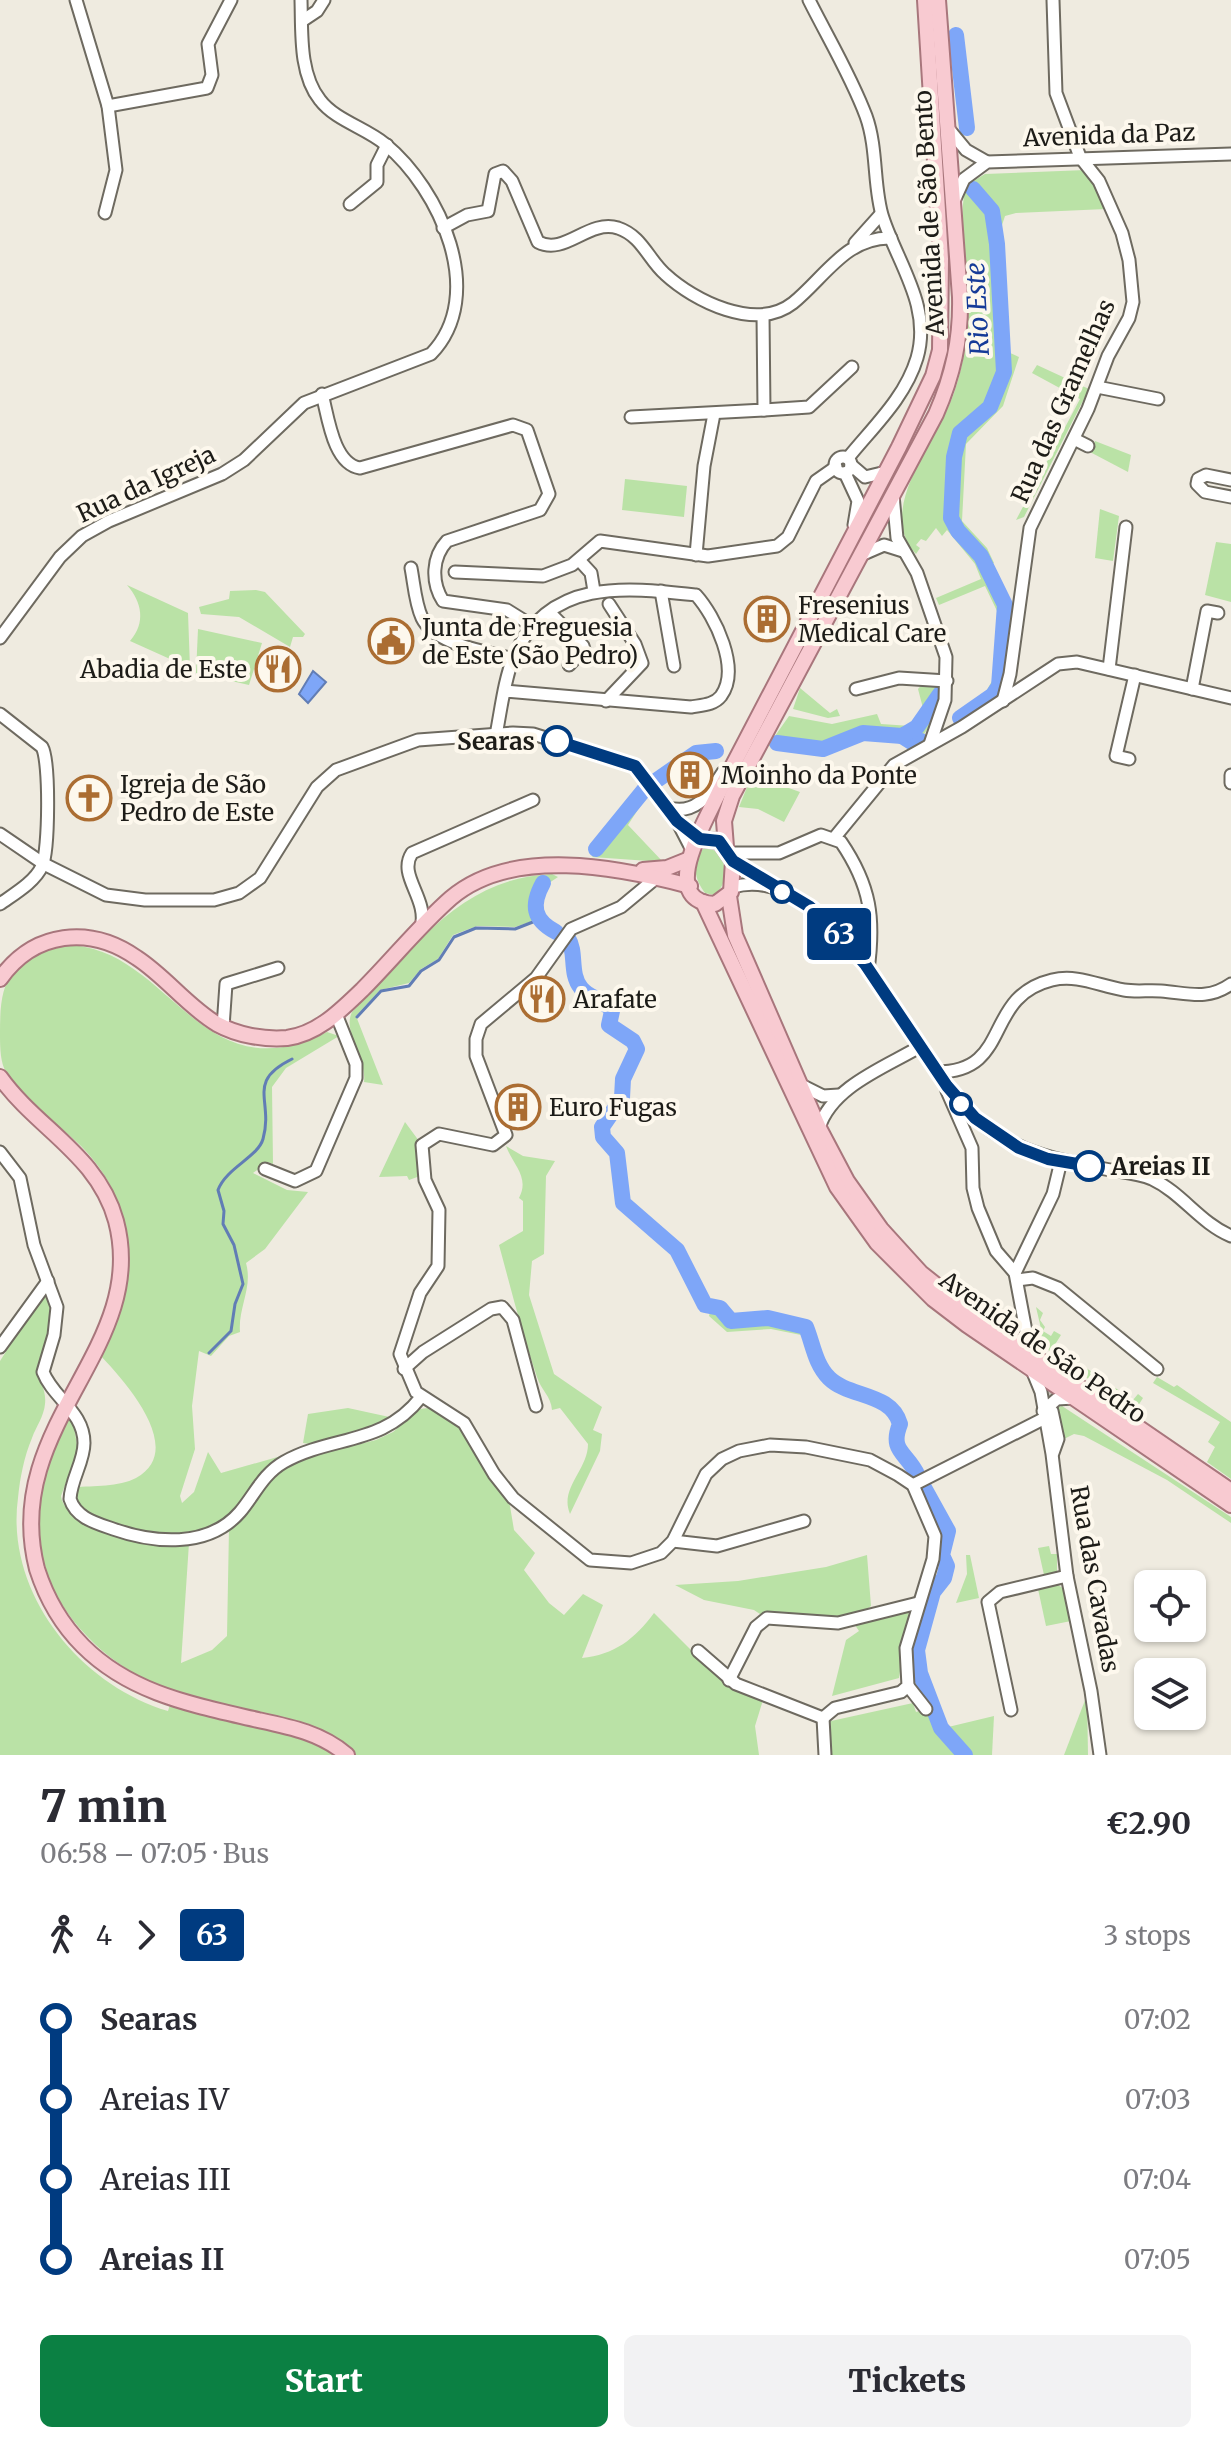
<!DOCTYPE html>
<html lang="en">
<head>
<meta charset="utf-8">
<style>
	body { margin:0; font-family:Merriweather,serif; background:#f2f2f3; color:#2b2b33; height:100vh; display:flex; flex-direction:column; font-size:30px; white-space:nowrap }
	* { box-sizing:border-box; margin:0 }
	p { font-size:26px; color:#7c7c81 }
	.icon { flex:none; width:44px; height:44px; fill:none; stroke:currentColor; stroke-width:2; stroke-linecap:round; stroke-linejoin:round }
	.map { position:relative; height:1755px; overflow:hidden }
	.sheet { display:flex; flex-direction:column; background:#fff; flex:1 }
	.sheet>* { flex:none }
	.badge { padding:0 16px; border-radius:6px; font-size:28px; line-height:52px }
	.tools { position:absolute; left:1134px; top:1570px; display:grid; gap:16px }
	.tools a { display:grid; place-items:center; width:72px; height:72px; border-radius:12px; background:#fff; box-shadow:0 2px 6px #0004; font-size:40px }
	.map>.badge { position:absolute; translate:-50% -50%; box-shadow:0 0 0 4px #fff }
	.legs { display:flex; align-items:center; gap:12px; height:88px; padding:0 40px; font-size:26px }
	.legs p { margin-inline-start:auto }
	.headline { display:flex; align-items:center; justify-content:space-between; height:136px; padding:0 40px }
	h1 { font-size:44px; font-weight:800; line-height:60px }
	.cta { display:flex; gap:16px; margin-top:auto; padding:16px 40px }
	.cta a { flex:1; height:92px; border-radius:12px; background:#0b8043; color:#fff; font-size:32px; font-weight:800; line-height:92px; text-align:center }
	.cta a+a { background:#f2f2f3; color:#2b2b33 }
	ul { padding:0 40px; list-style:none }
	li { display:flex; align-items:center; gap:28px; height:80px; font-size:30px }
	li i { display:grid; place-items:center; width:12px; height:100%; margin:0 10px; background:currentColor }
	li i::after { content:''; width:20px; height:20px; margin:-10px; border:6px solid; border-radius:50%; background:#fff }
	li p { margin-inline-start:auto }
	li:first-child i { background:linear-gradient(#0000 50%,currentColor 0) }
	li:last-child i { background:linear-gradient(currentColor 50%,#0000 0) }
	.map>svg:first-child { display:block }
</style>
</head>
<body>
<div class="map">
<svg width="1231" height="1755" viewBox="0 0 1231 1755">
	<rect width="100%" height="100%" fill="#efebe0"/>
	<g fill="#bae2a6">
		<path d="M1086 170 1093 176 1106 209 1016 213 1005 216 999 234H993C996 253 993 271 995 290 997 322 1010 361 996 393 987 414 964 417 955 436L950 519 981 558 1002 614 999 674 994 691 956 718V713L984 695 996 674 997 611 985 586 939 605 936 598 981 579 975 564 947 530 942 536 936 528 926 541 921 539 916 545 920 548 916 554C874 510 938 440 954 393 965 361 969 328 968 295 966 262 958 224 965 191L970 183 985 174Z"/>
		<path d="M1008 352 1019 357 1003 406 966 444 962 521 987 548 994 563 988 566 954 518 958 450 962 433 993 408 1000 394Z"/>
		<path d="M1037 365 1089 389 1024 517 1016 520 1080 399 1032 373Z"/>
		<path d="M1095 441 1131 455 1128 472 1090 452Z"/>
		<path d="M625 479 687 486 684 517 622 510Z"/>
		<path d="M1100 509 1119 516 1113 561 1095 558Z"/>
		<path d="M1216 542 1231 544V602L1205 595Z"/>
		<path d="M127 585 188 613 190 668 130 641C146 623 142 602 127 585Z"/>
		<path d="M256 590 265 592 305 634 303 637H293L290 647 239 617 201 614 199 607 229 599 230 591Z"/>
		<path d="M198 629 262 643 249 685 196 673Z"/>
		<path d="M926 680 937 688C945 703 924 742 909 749L903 743 861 737 831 754 768 746 789 716 832 724 877 714 881 724 911 726 924 712 918 689Z"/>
		<path d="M800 688 830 713 837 709 840 716 828 718 793 709Z"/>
		<path d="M752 775 800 792 784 822 758 809 739 807Z"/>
		<path d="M646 792 648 794 628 825 663 862 592 857Z"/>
		<path d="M704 848 717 851C727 865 729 883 714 895L705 893C694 879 691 861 704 848Z"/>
		<path d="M552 874 558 877 546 885 541 882 533 900 536 920 515 927 477 926 453 935 438 959 421 969 409 983 380 990 356 1016 383 1085 364 1082C367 1058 342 1032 352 1012 413 951 458 878 552 874Z"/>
		<path d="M57 945C169 938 195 1099 327 1032L339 1036 286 1068 272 1087 273 1164 268 1162 253 1173 287 1190 308 1192 265 1249 246 1263C253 1288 238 1307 240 1332L229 1336 211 1356 199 1351 192 1406 195 1449 180 1496 182 1503 194 1492 208 1452 221 1473 302 1450C234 1513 203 1561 104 1521 86 1513 73 1509 75 1487 93 1486 119 1487 136 1478 188 1450 123 1379 99 1354 137 1283 141 1207 81 1146 56 1122 21 1099 4 1068 0 1058 0 1044 0 1032 0 980 8 966 57 945Z"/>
		<path d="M405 1122 419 1141 420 1176 409 1180 407 1176 379 1177Z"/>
		<path d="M506 1146 523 1156 555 1161 546 1176 544 1254 532 1261 529 1295 554 1374 602 1407 593 1430 602 1434 600 1451 570 1514C559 1488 588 1470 588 1444L560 1408 552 1410C551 1396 541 1390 537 1377 522 1333 511 1289 499 1245L523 1231V1201L519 1198C530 1177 513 1165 506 1146Z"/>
		<path d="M44 1292C61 1312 45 1341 40 1362 36 1377 47 1389 45 1404 44 1416 36 1427 32 1438 24 1457 20 1478 18 1498 5 1593 80 1685 168 1711L174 1692C88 1662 14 1573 41 1477 47 1457 57 1438 65 1419L73 1422 78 1450 61 1496C65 1531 160 1549 189 1543L181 1663 212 1650 227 1636 229 1528 242 1518 276 1472 316 1455 376 1440 393 1432 420 1409 428 1408 436 1409 460 1425 494 1484 509 1500 514 1530 535 1553 524 1570 549 1603 564 1615 583 1594 603 1605 582 1658C614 1655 635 1639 654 1613L717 1676 763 1700 755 1726 759 1755H0V1361Z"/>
		<path d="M1036 1307 1043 1313 1040 1320 1045 1327 1043 1331 1051 1336 1054 1331 1061 1335 1054 1346 1133 1400 1138 1394 1143 1398 1134 1412 1040 1344 1042 1333Z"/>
		<path d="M711 1308 720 1312 727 1323 768 1320 798 1325 806 1336 771 1329 727 1332 709 1316Z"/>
		<path d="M1157 1377 1174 1387 1177 1385 1231 1422V1479L1207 1462 1215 1447 1208 1442 1220 1422 1153 1383Z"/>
		<path d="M1062 1406 1231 1517V1523L1167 1480 1084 1436 1074 1434 1062 1440 1056 1408Z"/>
		<path d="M348 1408 394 1418 317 1445 303 1443 308 1414Z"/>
		<path d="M1049 1546 1051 1554H1057V1572L1044 1575 1038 1548Z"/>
		<path d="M867 1555 871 1606C839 1633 799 1606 763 1616L754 1610 704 1600 675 1585 738 1581 826 1567Z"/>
		<path d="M966 1555H970L979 1598 956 1603 967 1574Z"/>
		<path d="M1058 1585 1064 1589 1071 1621 1046 1626 1038 1589Z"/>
		<path d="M909 1611 899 1678 832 1696 846 1640 859 1631 855 1625Z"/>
		<path d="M1087 1695 1088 1755H1064Z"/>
		<path d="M913 1703 916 1712 932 1707 939 1729 960 1755H828L825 1732 831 1721Z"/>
		<path d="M994 1716 992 1755H968L944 1728Z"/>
	</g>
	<path fill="#7ea6f8" stroke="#617db5" stroke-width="2" d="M313 671 326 682 308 703 299 694Z"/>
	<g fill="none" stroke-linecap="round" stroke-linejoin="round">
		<g stroke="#617db5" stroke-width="3">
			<path d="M357 1017 381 991 409 986 421 971 439 960 454 937 476 928 515 929 538 920"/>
			<path d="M209 1353 231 1331 235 1304 243 1284 234 1245 223 1224 224 1211 218 1190C226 1168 258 1157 263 1139 274 1100 245 1082 292 1059"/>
		</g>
		<g stroke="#7ea6f8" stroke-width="16">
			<path d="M956 35 967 128"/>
			<path d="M960 718 993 695 999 686 1005 605 981 556 958 531 951 518 954 457 960 433 990 407 1004 372 997 244 992 211 973 189"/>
			<path d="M902 736 913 743 921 741"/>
			<path d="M777 743 823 749 863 733 902 736 917 727 940 694"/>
			<path d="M657 780 696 753 716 751"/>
			<path d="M596 849 644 790"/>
			<path d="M543 883C531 905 533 920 556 932"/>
			<path d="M568 938C577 953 569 973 581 988 589 999 604 998 612 1011L609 1025 633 1041 637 1049 623 1079 622 1098 602 1127 603 1137 617 1153 623 1203 677 1250 705 1305 720 1308 731 1321 768 1318 806 1327C813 1344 815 1364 829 1378 849 1398 891 1392 900 1424 889 1452 907 1452 918 1476"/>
			<path d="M923 1486 948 1531 942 1555 947 1566 944 1578 933 1592 917 1650 920 1673 941 1728 965 1755"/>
		</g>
		<path stroke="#c5c2b8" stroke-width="11" stroke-dasharray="11 5.5" stroke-linecap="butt" d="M1037 1338 1052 1410"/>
		<g stroke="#6e6a60" stroke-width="15">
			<g id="minor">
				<path d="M76 0 108 106 116 170 105 213"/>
				<path d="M809 0C828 38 851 76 866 116 878 149 873 189 883 218 898 264 932 307 917 358 905 398 873 427 848 458"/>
				<path d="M302 21 317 11 324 0"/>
				<path d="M108 106 207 88 212 75 208 44 231 0"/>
				<path d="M947 127 966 150 987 162"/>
				<path d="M954 201 964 179 987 162 1231 154"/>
				<path d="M350 204 377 182V165L387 145"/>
				<path d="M443 228 467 215 488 211 495 174 503 171 512 181 538 242C565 256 588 219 618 228 642 236 648 259 665 274 694 301 756 332 793 303 825 277 846 237 891 238"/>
				<path d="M855 243 881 214"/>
				<path d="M1097 387 1158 399"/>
				<path d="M322 394C328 416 333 464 360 468L513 425 527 430 549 494 540 510 447 541C432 557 431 582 443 601L507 610 531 625"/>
				<path d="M764 410 809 407 852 367"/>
				<path d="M631 417 764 410 763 315"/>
				<path d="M1074 439 1088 446"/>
				<circle cx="843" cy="465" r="8"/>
				<path d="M851 465 865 477 886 472"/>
				<path d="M845 473 858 501 854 525"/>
				<path d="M1231 480 1206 475 1198 479 1197 484 1205 492 1231 497"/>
				<path d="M893 495 897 538 917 573 946 657 945 700 930 744"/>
				<path d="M696 555 704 466 714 414"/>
				<path d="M861 555 884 545 903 551"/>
				<path d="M579 560 591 573 594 591"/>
				<path d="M411 568C414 583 415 603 422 618 435 645 486 651 513 659"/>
				<path d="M455 572 543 576 572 565 600 541 708 556 777 546 788 537 816 481 836 467"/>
				<path d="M661 591 674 666"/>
				<path d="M550 613 583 646 584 649 569 665"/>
				<path d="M0 638 60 557 82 536 109 521 222 474 244 460 304 403 431 354C488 295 440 189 385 144 366 128 335 120 320 100 299 74 302 32 301 0"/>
				<path d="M1109 669 1126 527"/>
				<path d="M856 689 899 678 947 681"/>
				<path d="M1192 689 1207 611 1218 613"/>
				<path d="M606 701 642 663 635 644 609 604"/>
				<path d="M1003 701 1010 674 1030 528 1088 409 1108 356 1129 318 1133 302 1129 260 1122 233 1099 181 1080 157 1056 93 1053 0"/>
				<path d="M0 714 42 747C50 761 49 851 42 866 35 882 14 894 0 904"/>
				<path d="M496 735C501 710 504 680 514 656 549 578 625 587 696 595 715 616 741 669 721 696 714 705 702 705 691 707L505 691"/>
				<path d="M1129 759 1116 756 1135 675"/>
				<path d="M1231 775V783"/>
				<path d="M666 807C696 817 709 794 723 772"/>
				<path d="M0 834 44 864 106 895 145 900H214L239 893 260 878 317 787 336 770 418 740 513 733 533 734 635 766 677 821 691 848"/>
				<path d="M835 837 894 765 962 727 1058 664 1077 662 1231 698"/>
				<path d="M730 853H779L821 835 841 842C871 886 875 919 868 970"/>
				<path d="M733 861 765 882"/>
				<path d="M656 878 621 907 571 929 536 978 481 1024 476 1039V1056L506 1135 493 1145 439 1134 422 1145 425 1180 439 1210 438 1266 420 1293 400 1354 416 1392 464 1423 494 1474 513 1498 590 1560 631 1563 661 1553 673 1541 706 1474 722 1459 739 1451 770 1445 806 1447 870 1460 898 1475 913 1485 935 1536 933 1559 906 1648 908 1686 901 1692 835 1708 823 1718"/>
				<path d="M733 887C827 859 909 1045 959 1102 999 1148 1047 1158 1105 1169 1120 1172 1138 1173 1152 1179 1182 1193 1200 1223 1231 1236"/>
				<path d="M421 928C429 898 397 876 412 853L533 800"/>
				<path d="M223 1027 226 984 278 968"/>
				<path d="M937 1072C1013 1072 982 997 1052 980 1078 974 1099 986 1124 990 1136 992 1149 990 1161 991 1188 993 1207 1001 1231 984"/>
				<path d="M801 1085 823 1096 839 1095"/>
				<path d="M947 1091 972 1148 973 1188 978 1208 996 1251 1015 1273"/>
				<path d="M819 1128C832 1086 886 1067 921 1046"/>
				<path d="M0 1152 20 1178 34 1245 57 1307 54 1335 43 1372C53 1398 84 1412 84 1443 84 1462 71 1479 70 1499 76 1518 96 1523 113 1529 153 1543 208 1549 240 1512 255 1494 263 1474 284 1462 332 1435 383 1446 421 1397"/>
				<path d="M265 1169 295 1181 316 1171 356 1078V1064L336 1014"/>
				<path d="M1017 1280 1033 1278 1058 1288 1157 1369"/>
				<path d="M0 1347 48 1281"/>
				<path d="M1034 1355 1029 1347 1015 1273 1053 1194 1061 1161"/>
				<path d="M404 1369 423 1352 491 1309 502 1307 513 1320 536 1406"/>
				<path d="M1032 1370 1041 1392 1052 1454 1067 1576 1091 1691 1100 1755"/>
				<path d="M1043 1411 1057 1399 1074 1398"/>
				<path d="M1052 1411 1058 1439 1053 1453"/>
				<path d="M913 1485 1045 1418"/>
				<path d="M673 1541 717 1546 804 1521"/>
				<path d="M698 1651 736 1684 823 1718"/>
				<path d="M729 1680 756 1627 767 1618 838 1623 918 1603"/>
				<path d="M908 1686 926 1709"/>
				<path d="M1011 1710 988 1602 1000 1592 1067 1576"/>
				<path d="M823 1718 825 1755"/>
			</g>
		</g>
		<g stroke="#a8767c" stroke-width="18">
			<g id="major">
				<path d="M700 839 719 841 733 861 731 892 715 904C655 902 708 817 719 792L899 447 933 376 940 350 941 259 925 0"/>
				<path d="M726 847 724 821 732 796 936 414C953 375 961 339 960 297L938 0"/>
				<path d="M643 870 667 868 687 860"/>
				<path d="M729 896 735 935 819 1128 847 1181 881 1229 921 1273 970 1312 1231 1491"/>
				<path d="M703 902 837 1187 877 1243 933 1299 967 1325 1231 1505"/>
				<path d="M0 979C34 931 90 925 137 958 166 977 187 1006 217 1024 237 1035 264 1040 287 1038 318 1034 341 1010 362 990 392 960 419 926 451 898 512 846 618 867 690 886"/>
				<path d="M0 1077C37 1129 98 1155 116 1221 150 1349 0 1425 37 1569 46 1597 62 1625 83 1646 131 1694 194 1705 258 1720 291 1727 321 1733 347 1755"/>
			</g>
		</g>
		<use href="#minor" stroke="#fff" stroke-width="11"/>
		<use href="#major" stroke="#f8cad1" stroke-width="14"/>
	</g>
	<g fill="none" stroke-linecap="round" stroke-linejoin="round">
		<g stroke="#fff" stroke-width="18">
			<path id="line-1" d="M557 741 635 766 677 821 700 839 719 841 733 861 810 907 828 922 865 964 947 1086 975 1118 1019 1148 1048 1159 1089 1166"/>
		</g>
		<use href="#line-1" stroke="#003b80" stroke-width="12"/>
	</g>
	<defs>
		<g id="building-ring" transform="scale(2.3)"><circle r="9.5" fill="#fdf8ed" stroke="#ab6d32" stroke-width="1.5"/><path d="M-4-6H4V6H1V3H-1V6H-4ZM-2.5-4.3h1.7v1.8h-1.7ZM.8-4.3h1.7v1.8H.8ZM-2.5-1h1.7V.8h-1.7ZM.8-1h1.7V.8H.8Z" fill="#ab6d32"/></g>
		<g id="civic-ring" transform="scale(2.3)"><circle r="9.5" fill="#fdf8ed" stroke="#ab6d32" stroke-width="1.5"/><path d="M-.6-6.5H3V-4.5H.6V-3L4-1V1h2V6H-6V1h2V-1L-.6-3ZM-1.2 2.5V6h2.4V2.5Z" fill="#ab6d32"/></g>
		<g id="restaurant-ring" transform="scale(2.3)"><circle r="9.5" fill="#fdf8ed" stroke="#ab6d32" stroke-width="1.5"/><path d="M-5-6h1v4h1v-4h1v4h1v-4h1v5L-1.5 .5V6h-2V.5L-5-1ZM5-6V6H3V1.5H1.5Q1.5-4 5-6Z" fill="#ab6d32"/></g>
		<g id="church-ring" transform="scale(2.3)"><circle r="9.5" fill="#fdf8ed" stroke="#ab6d32" stroke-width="1.5"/><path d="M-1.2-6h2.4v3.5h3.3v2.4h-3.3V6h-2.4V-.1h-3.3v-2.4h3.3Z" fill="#ab6d32"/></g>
	</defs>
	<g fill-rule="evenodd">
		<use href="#building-ring" x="767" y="619"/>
		<use href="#civic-ring" x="391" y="641"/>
		<use href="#restaurant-ring" x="278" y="669"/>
		<use href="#building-ring" x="690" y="775"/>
		<use href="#church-ring" x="89" y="798"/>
		<use href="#restaurant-ring" x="542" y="999"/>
		<use href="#building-ring" x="518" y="1107"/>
	</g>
	<g fill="#fff" stroke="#003b80" stroke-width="4">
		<circle cx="557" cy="741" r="14"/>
		<circle cx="782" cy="892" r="10"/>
		<circle cx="961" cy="1104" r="10"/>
		<circle cx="1089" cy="1166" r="14"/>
	</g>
	<g text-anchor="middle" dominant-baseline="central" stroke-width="8" stroke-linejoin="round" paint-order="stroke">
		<g font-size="24" fill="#1d1c18" stroke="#fdf8ed">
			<text transform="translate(1109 135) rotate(-2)">Avenida da Paz</text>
			<text transform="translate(929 213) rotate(-93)">Avenida de São Bento</text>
			<text transform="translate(1063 401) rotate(-66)">Rua das Gramelhas</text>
			<text transform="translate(146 484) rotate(-25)">Rua da Igreja</text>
			<text transform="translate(1043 1347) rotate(35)">Avenida de São Pedro</text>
			<text transform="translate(1095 1579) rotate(80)">Rua das Cavadas</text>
		</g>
		<g font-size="24" fill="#1d1c18" stroke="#fdf8ed" text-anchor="start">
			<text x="798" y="605">Fresenius<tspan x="798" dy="28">Medical Care</tspan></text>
			<text x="422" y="627">Junta de Freguesia<tspan x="422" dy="28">de Este (São Pedro)</tspan></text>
			<text x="247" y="669" text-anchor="end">Abadia de Este</text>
			<text x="721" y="775">Moinho da Ponte</text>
			<text x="120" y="784">Igreja de São<tspan x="120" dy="28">Pedro de Este</tspan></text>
			<text x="573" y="999">Arafate</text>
			<text x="549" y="1107">Euro Fugas</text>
		</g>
		<g font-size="24" font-weight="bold" fill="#1d1c18" stroke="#fdf8ed" text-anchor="end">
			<text x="535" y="741">Searas</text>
			<text x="1111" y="1166" text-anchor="start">Areias II</text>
		</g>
		<g font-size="26" font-style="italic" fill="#163b98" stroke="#fdf8ed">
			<text transform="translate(977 309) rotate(-93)">Rio Este</text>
		</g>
	</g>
</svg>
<div class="tools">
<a><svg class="icon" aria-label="locate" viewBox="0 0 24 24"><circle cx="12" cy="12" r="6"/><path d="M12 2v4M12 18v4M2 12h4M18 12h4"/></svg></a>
<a><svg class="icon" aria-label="layers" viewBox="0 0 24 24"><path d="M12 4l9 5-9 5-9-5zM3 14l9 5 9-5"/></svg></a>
</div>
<b class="badge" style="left:839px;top:934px;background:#003b80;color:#fff">63</b>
</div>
<section class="sheet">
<div class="headline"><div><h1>7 min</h1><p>06:58 – 07:05 · Bus</p></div><b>€2.90</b></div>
<div class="legs"><svg class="icon" aria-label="walk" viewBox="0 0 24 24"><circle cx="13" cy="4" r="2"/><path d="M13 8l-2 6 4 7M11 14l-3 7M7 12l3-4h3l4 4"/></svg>4<svg class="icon" aria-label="forward" viewBox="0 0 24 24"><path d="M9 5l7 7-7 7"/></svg><b class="badge" style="background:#003b80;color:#fff">63</b><p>3 stops</p></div>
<ul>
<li><i style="color:#003b80"></i><b>Searas</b><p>07:02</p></li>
<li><i style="color:#003b80"></i><span>Areias IV</span><p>07:03</p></li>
<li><i style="color:#003b80"></i><span>Areias III</span><p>07:04</p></li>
<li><i style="color:#003b80"></i><b>Areias II</b><p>07:05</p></li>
</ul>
<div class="cta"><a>Start</a><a>Tickets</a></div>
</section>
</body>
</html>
